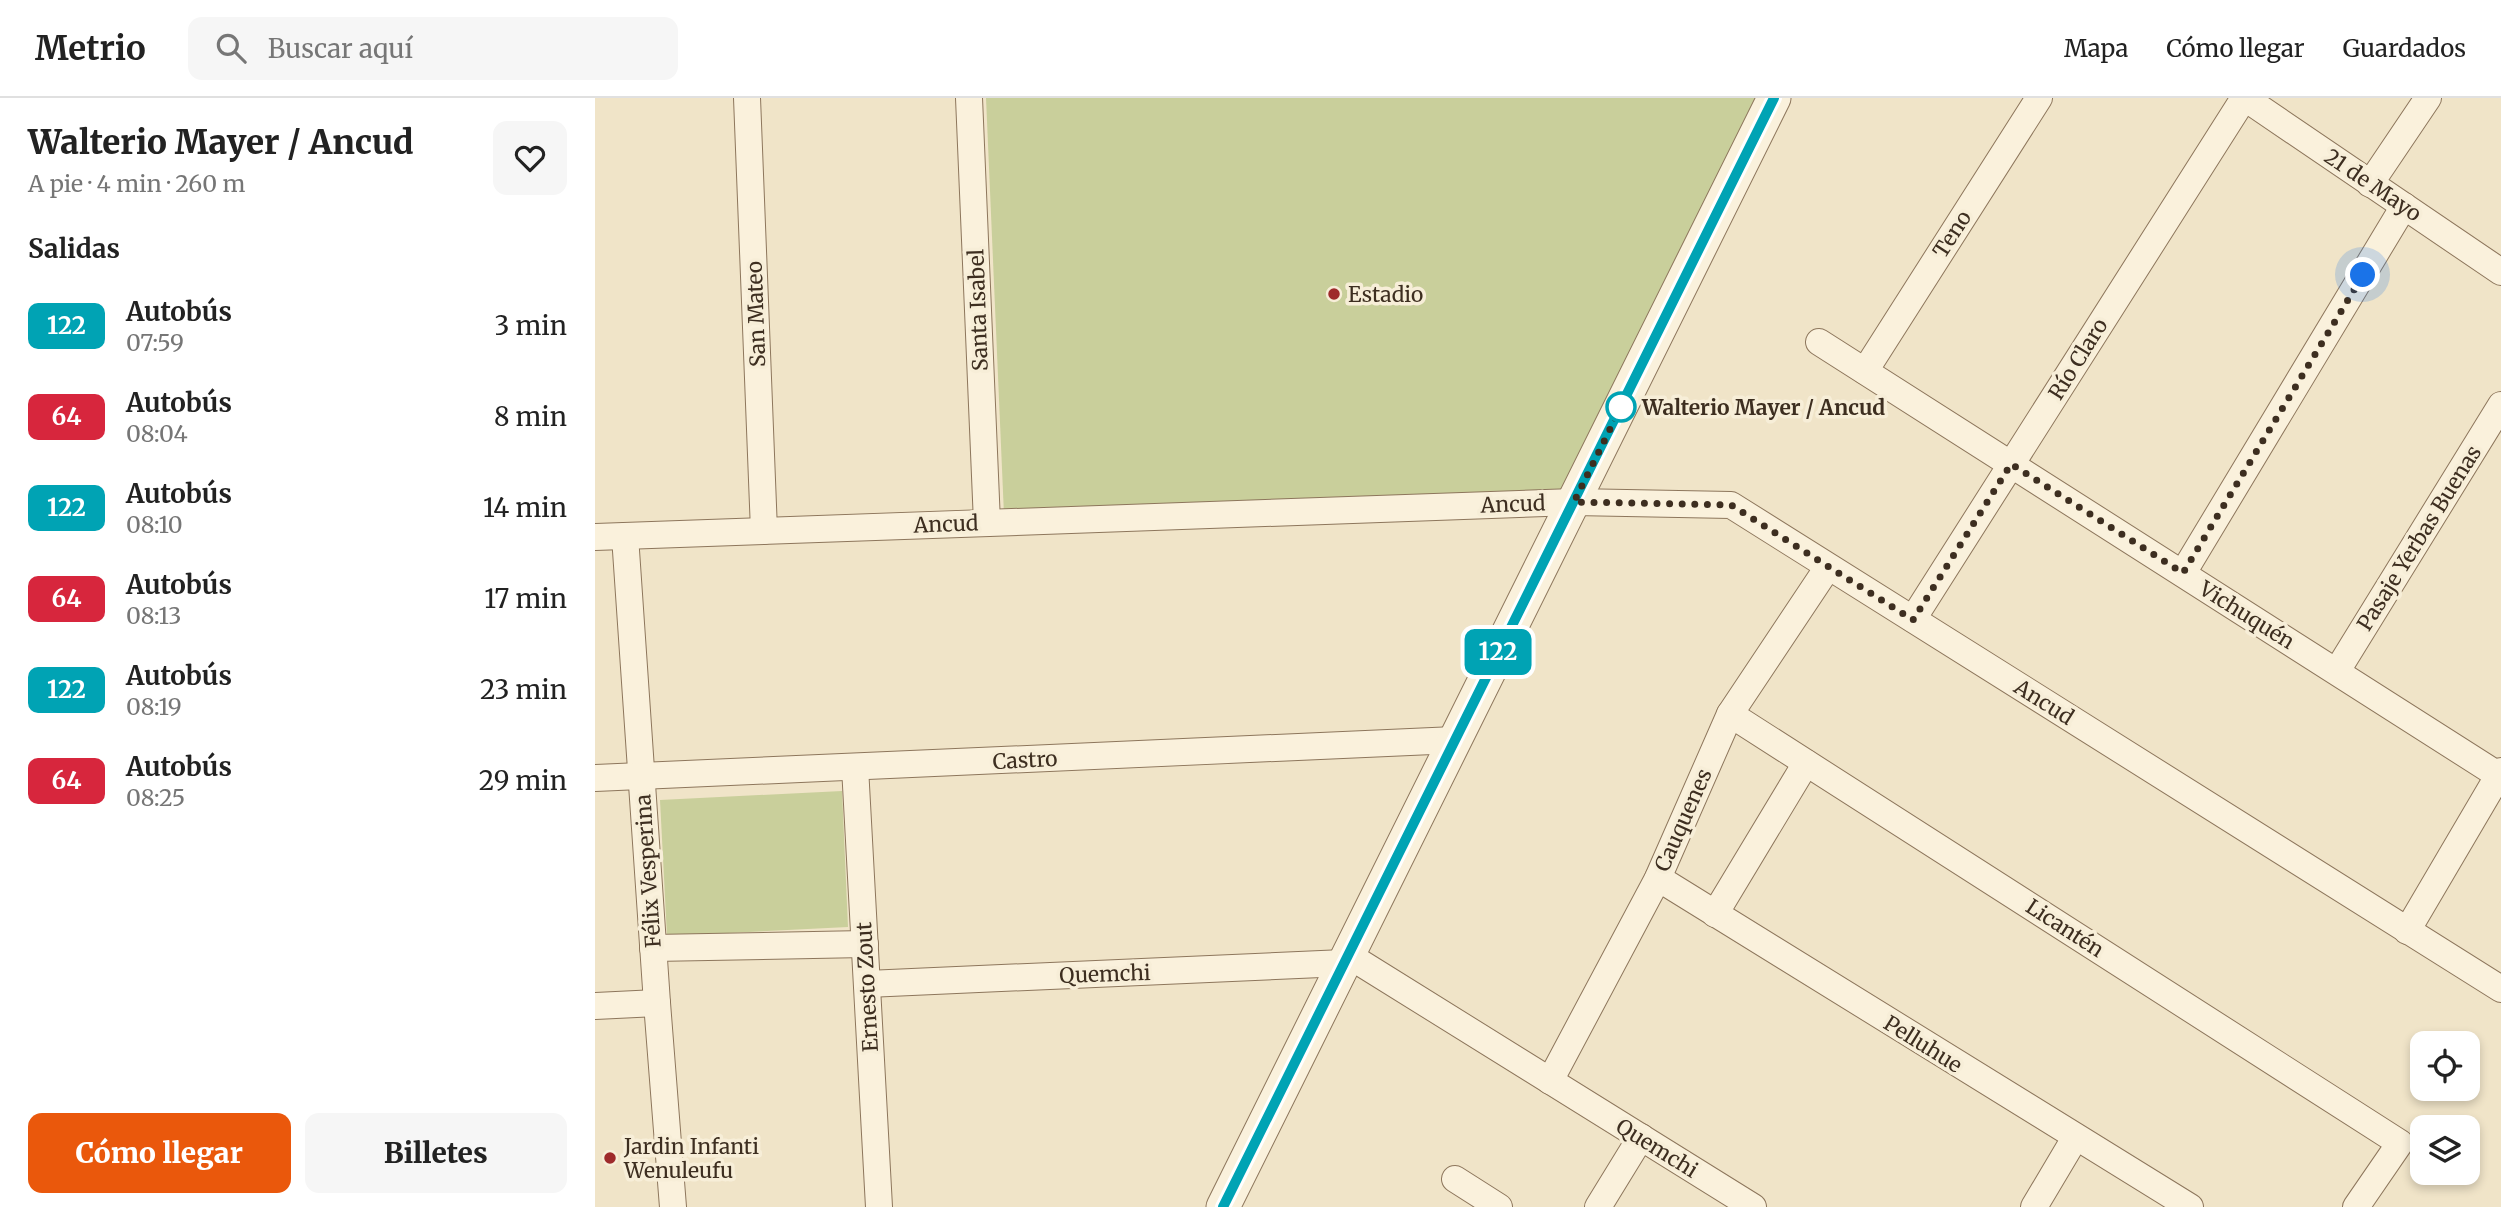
<!DOCTYPE html>
<html lang="es">
<head>
<meta charset="utf-8">
<style>
	body { margin:0; font-family:Merriweather,serif; background:#f6f6f6; color:#222; height:100vh; display:flex; flex-direction:column; font-size:26px; white-space:nowrap }
	* { box-sizing:border-box; margin:0 }
	p { font-size:23px; color:#767676 }
	.icon { flex:none; width:38px; height:38px; fill:none; stroke:currentColor; stroke-width:2; stroke-linecap:round; stroke-linejoin:round }
	.map { position:relative; flex:1; overflow:hidden }
	.side { display:flex; flex-direction:column; background:#fff; width:595px }
	.side>* { flex:none }
	.badge { padding:0 14px; border-radius:10px; font-size:24px; line-height:46px }
	.controls { position:absolute; left:1815px; top:933px; display:grid; gap:14px }
	.controls a { display:grid; place-items:center; width:70px; height:70px; border-radius:14px; background:#fff; box-shadow:0 4px 10px #0003; font-size:35px }
	.you { position:absolute; width:35px; height:35px; margin:-18px; border:5px solid #fff; border-radius:50%; background:#1a73e8; box-shadow:0 0 0 10px #1a73e833 }
	.map>.badge { position:absolute; translate:-50% -50%; box-shadow:0 0 0 4px #fff }
	h2 { padding:0 28px; font-size:26px; line-height:63px }
	.round { display:grid; place-items:center; flex:none; width:74px; height:74px; border-radius:14px; background:#f6f6f6 }
	.summary { display:flex; align-items:center; justify-content:space-between; height:119px; padding:0 28px }
	h1 { font-size:33px; font-weight:800; line-height:52px }
	.cta { display:flex; gap:14px; margin-top:auto; padding:14px 28px }
	.cta a { flex:1; height:80px; border-radius:14px; background:#ea580c; color:#fff; font-size:28px; font-weight:800; line-height:80px; text-align:center }
	.cta a+a { background:#f6f6f6; color:#222 }
	ul { padding:0; list-style:none }
	li { display:flex; align-items:center; gap:21px; height:91px; padding:0 28px }
	li div { flex:1 }
	li b { display:block; font-size:26px }
	li em { font-style:normal }
	li .badge { min-width:77px; font-weight:700; text-align:center }
	header { display:flex; align-items:center; gap:42px; box-sizing:border-box; height:98px; padding:0 35px; background:#fff; border-bottom:2px solid #e0e0e0 }
	header strong { font-size:33px }
	nav { display:flex; gap:38px; margin-inline-start:auto; font-size:24px }
	.search { width:490px; height:63px; background:#f6f6f6; display:flex; align-items:center; gap:18px; box-sizing:border-box; padding:0 24px; border-radius:14px; color:#767676; font-size:26px }
	main { display:flex; flex:1; min-height:0 }
	.map>svg:first-child { display:block }
</style>
</head>
<body>
<header>
<strong>Metrio</strong>
<div class="search"><svg class="icon" aria-label="search" viewBox="0 0 24 24"><circle cx="10" cy="10" r="6"/><path d="M15 15l6 6"/></svg>Buscar aquí</div>
<nav><a>Mapa</a><a>Cómo llegar</a><a>Guardados</a></nav>
</header>
<main>
<section class="side">
<div class="summary"><div><h1>Walterio Mayer / Ancud</h1><p>A pie · 4 min · 260 m</p></div><a class="round"><svg class="icon" aria-label="heart" viewBox="0 0 24 24"><path d="M12 20l-8-8c-3-5 5-10 8-4 3-6 11-1 8 4z"/></svg></a></div>
<h2>Salidas</h2>
<ul>
<li><span class="badge" style="background:#00a3b4;color:#fff">122</span><div><b>Autobús</b><p>07:59</p></div><em>3 min</em></li>
<li><span class="badge" style="background:#d7263d;color:#fff">64</span><div><b>Autobús</b><p>08:04</p></div><em>8 min</em></li>
<li><span class="badge" style="background:#00a3b4;color:#fff">122</span><div><b>Autobús</b><p>08:10</p></div><em>14 min</em></li>
<li><span class="badge" style="background:#d7263d;color:#fff">64</span><div><b>Autobús</b><p>08:13</p></div><em>17 min</em></li>
<li><span class="badge" style="background:#00a3b4;color:#fff">122</span><div><b>Autobús</b><p>08:19</p></div><em>23 min</em></li>
<li><span class="badge" style="background:#d7263d;color:#fff">64</span><div><b>Autobús</b><p>08:25</p></div><em>29 min</em></li>
</ul>
<div class="cta"><a>Cómo llegar</a><a>Billetes</a></div>
</section>
<div class="map">
<svg width="1906" height="1109" viewBox="0 0 1906 1109">
	<rect width="100%" height="100%" fill="#f0e4c8"/>
	<g fill="#c9cf9b">
		<path d="M391 0H1173L982 392 409 417Z"/>
		<path d="M247 693 253 829 72 838 65 702Z"/>
	</g>
	<g fill="none" stroke-linecap="round" stroke-linejoin="round">
		<g stroke="#8d765c" stroke-width="28">
			<g id="minor">
				<path d="M152 0 169 433"/>
				<path d="M374 0 392 425"/>
				<path d="M1650 0 1906 174"/>
				<path d="M1775 86 1833 0"/>
				<path d="M1224 244 1903 677"/>
				<path d="M1270 273 1444 0"/>
				<path d="M30 438 62 905 78 1109"/>
				<path d="M0 439 979 404 1136 407 1906 891"/>
				<path d="M1588 475 1809 108"/>
				<path d="M1318 521 1649 0"/>
				<path d="M1742 573 1906 307"/>
				<path d="M1135 616 1805 1045 1761 1109"/>
				<path d="M260 669 284 1109"/>
				<path d="M0 680 860 642"/>
				<path d="M1063 780 1595 1109"/>
				<path d="M1120 816 1211 665"/>
				<path d="M1812 833 1906 673"/>
				<path d="M58 850 270 846"/>
				<path d="M753 857 1158 1109"/>
				<path d="M272 886 749 865"/>
				<path d="M0 908 62 905"/>
				<path d="M955 983 1063 780 1135 616 1233 469"/>
				<path d="M860 1081 904 1109"/>
				<path d="M1003 1109 1046 1039"/>
				<path d="M1439 1109 1480 1040"/>
			</g>
		</g>
		<g stroke="#8d765c" stroke-width="35">
			<path id="tertiary" d="M628 1109 1179 0"/>
		</g>
		<use href="#minor" stroke="#faf1dc" stroke-width="26"/>
		<use href="#tertiary" stroke="#faf1dc" stroke-width="33"/>
	</g>
	<g fill="none" stroke-linecap="round" stroke-linejoin="round">
		<g stroke="#fff" stroke-width="16">
			<path id="line" d="M628 1109 1179 0"/>
		</g>
		<use href="#line" stroke="#00a3b4" stroke-width="10"/>
		<path stroke="#3d2e20" stroke-width="7" stroke-dasharray="0 12.6" d="M1026 309 979 404 1136 407 1318 522 1416 366 1588 475 1768 177"/>
	</g>
	<g fill="#9e2a2b" stroke="#f7eed8" stroke-width="2.5">
		<circle cx="739" cy="196" r="7"/>
		<circle cx="15" cy="1060" r="7"/>
	</g>
	<circle fill="#fff" stroke="#00a3b4" stroke-width="3.5" cx="1026" cy="309" r="14"/>
	<g text-anchor="middle" dominant-baseline="central" stroke-width="7" stroke-linejoin="round" paint-order="stroke">
		<g font-size="21" fill="#3d2e20" stroke="#f7eed8">
			<text transform="translate(1778 87) rotate(34)">21 de Mayo</text>
			<text transform="translate(1357 136) rotate(-57)">Teno</text>
			<text transform="translate(383 212) rotate(-92)">Santa Isabel</text>
			<text transform="translate(161 216) rotate(-92)">San Mateo</text>
			<text transform="translate(1483 261) rotate(-58)">Río Claro</text>
			<text transform="translate(918 406) rotate(-2)">Ancud</text>
			<text transform="translate(351 426) rotate(-2)">Ancud</text>
			<text transform="translate(1824 440) rotate(-58)">Pasaje Yerbas Buenas</text>
			<text transform="translate(1652 517) rotate(32)">Vichuquén</text>
			<text transform="translate(1449 604) rotate(32)">Ancud</text>
			<text transform="translate(430 662) rotate(-3)">Castro</text>
			<text transform="translate(1088 722) rotate(-66)">Cauquenes</text>
			<text transform="translate(53 773) rotate(-94)">Félix Vesperina</text>
			<text transform="translate(1470 830) rotate(33)">Licantén</text>
			<text transform="translate(510 876) rotate(-2)">Quemchi</text>
			<text transform="translate(272 889) rotate(-93)">Ernesto Zout</text>
			<text transform="translate(1328 946) rotate(32)">Pelluhue</text>
			<text transform="translate(1062 1050) rotate(32)">Quemchi</text>
		</g>
		<g font-size="21" fill="#3d2e20" stroke="#f7eed8" text-anchor="start">
			<text x="753" y="196">Estadio</text>
			<text x="29" y="1048">Jardin Infanti<tspan x="29" dy="24">Wenuleufu</tspan></text>
		</g>
		<g font-size="21" font-weight="bold" fill="#3d2e20" stroke="#f7eed8" text-anchor="start">
			<text x="1047" y="309">Walterio Mayer / Ancud</text>
		</g>
	</g>
</svg>
<div class="controls">
<a><svg class="icon" aria-label="locate" viewBox="0 0 24 24"><circle cx="12" cy="12" r="6"/><path d="M12 2v4M12 18v4M2 12h4M18 12h4"/></svg></a>
<a><svg class="icon" aria-label="layers" viewBox="0 0 24 24"><path d="M12 4l9 5-9 5-9-5zM3 14l9 5 9-5"/></svg></a>
</div>
<div class="you" style="left:1768px;top:177px"></div>
<b class="badge" style="left:903px;top:554px;background:#00a3b4;color:#fff">122</b>
</div>
</main>
</body>
</html>
